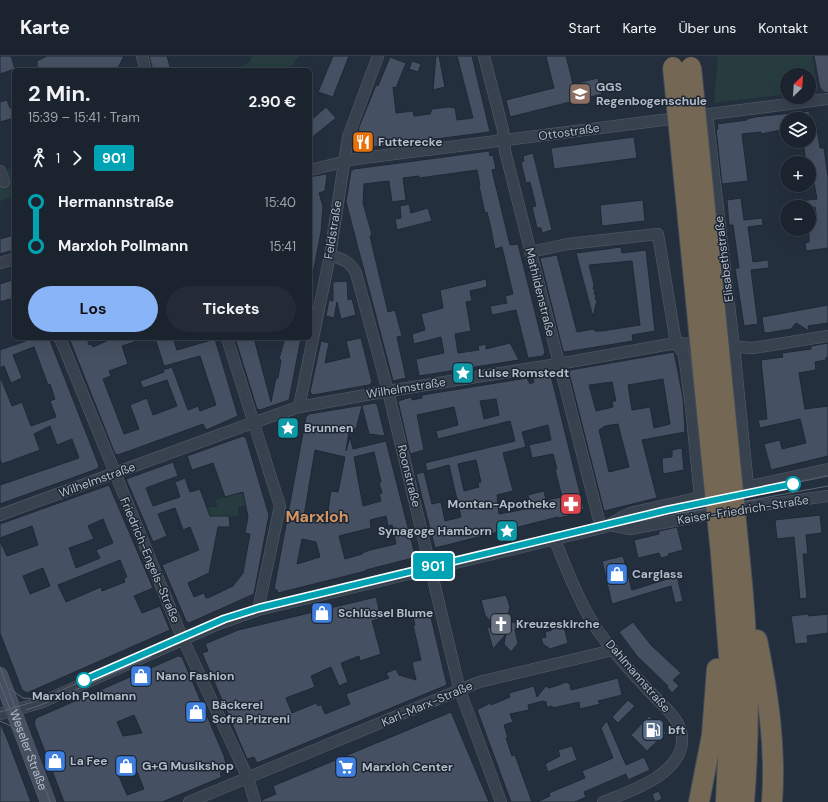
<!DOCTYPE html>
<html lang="de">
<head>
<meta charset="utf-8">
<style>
	body { margin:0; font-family:"DM Sans",sans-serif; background:#242b36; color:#f1f3f6; height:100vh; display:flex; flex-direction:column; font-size:15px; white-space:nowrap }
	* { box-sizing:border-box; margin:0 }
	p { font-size:13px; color:#a0a4aa }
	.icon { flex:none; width:22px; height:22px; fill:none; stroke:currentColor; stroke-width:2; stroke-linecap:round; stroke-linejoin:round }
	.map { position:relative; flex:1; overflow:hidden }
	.details { position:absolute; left:12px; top:12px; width:300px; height:272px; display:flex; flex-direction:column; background:#1b232e; border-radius:6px; box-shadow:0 4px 16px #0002,0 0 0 1px #39404a }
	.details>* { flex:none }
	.badge { padding:0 8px; border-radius:3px; font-size:14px; line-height:26px }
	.needle { width:26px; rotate:25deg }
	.buttons { position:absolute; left:780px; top:12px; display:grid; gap:8px }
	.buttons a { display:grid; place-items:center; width:36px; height:36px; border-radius:50%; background:#1b232e; box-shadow:0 4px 16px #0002,0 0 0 1px #39404a; font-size:20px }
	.map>.badge { position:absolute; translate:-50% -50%; box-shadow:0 0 0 2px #fff }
	.legs { display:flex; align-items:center; gap:6px; height:44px; padding:0 16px; font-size:13px }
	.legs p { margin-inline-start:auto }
	.headline { display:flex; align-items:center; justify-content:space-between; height:68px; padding:0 16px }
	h1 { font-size:22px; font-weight:700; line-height:30px }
	.primary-button { display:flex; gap:8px; margin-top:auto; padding:8px 16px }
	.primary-button a { flex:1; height:46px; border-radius:24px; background:#8ab4f8; color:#111; font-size:16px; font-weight:700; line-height:46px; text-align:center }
	.primary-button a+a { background:#242b36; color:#f1f3f6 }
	ul { padding:0 16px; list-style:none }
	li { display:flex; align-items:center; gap:14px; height:44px; font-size:15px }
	li i { display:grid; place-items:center; width:6px; height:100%; margin:0 5px; background:currentColor }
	li i::after { content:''; width:10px; height:10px; margin:-5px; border:3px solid; border-radius:50%; background:#1b232e }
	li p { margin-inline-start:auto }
	li:first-child i { background:linear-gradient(#0000 50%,currentColor 0) }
	li:last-child i { background:linear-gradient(currentColor 50%,#0000 0) }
	header { display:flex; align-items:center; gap:24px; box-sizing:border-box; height:56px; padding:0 20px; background:#1b232e; border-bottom:1px solid #39404a }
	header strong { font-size:19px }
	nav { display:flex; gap:22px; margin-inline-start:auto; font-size:14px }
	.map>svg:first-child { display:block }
</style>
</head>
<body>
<header>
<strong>Karte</strong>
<nav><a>Start</a><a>Karte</a><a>Über uns</a><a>Kontakt</a></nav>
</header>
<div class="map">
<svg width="828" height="746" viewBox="0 0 828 746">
	<rect width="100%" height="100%" fill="#242f3e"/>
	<g fill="#263c3f">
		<path d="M253 0H299L288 14H235L249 6Z"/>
		<path d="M718 0H812L818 34 809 35V19H787V38L714 47Z"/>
		<path d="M14 111V140L0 145V116Z"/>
		<path d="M242 436 247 449 238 451 239 460H210L207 451H217L216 444Z"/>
	</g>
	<g fill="#455162" stroke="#1f2835" fill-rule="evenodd">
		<path d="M0 0H11L15 13 0 18Z"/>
		<path d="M47 0H124L117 14H39L37 11V5Z"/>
		<path d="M149 0H167L171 14H153Z"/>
		<path d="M333 0H349L333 41 318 36Z"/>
		<path d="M436 0H439L445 31 433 34Z"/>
		<path d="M457 0H472L490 76 358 93 356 90 359 71 376 29 378 30 390 1 406 7 396 32 393 31 396 57 413 55 414 60 430 58 432 53 449 51 455 52 457 64 473 62Z"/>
		<path d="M546 0H566L573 28 598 22 602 38 510 61 506 44 554 32Z"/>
		<path d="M412 5 421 8 418 16 409 13Z"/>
		<path d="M7 44 10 52 14 51V62L0 66V46Z"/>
		<path d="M326 51 336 62 310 83V65Z"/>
		<path d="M809 55 810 63H787V73L761 78V76L742 78 748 125 722 128 716 73H718L717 68 747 64V63L755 61Z"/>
		<path d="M816 66 820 92H824L828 121V192L806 195 805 187 809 186V166L817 165 815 151H791L790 146 817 143 814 127H809V107H806L803 85H809V67Z"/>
		<path d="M634 81 637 102 554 113 551 92Z"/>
		<path d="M489 95 490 100 493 99 496 113 492 114 510 189 518 188 545 296 543 300 528 302 516 254 492 259 490 250 507 247 505 240 513 238 502 191 495 193 490 168 487 156 485 157 479 130 480 129 477 114 419 122V120L403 122 406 144 392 146 389 125 364 128 363 147 372 179 370 180 388 256 395 254 402 280 397 281 406 322 393 325 346 146 351 115 354 113Z"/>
		<path d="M533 97 552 174 542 177 541 172H537L532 151 536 150 530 126 526 127 521 106 524 105 523 100Z"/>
		<path d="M325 118 327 119 325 135 319 137 323 150 321 176 314 213H310V121Z"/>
		<path d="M741 142 744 164 762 162 763 169 748 171 753 206 768 204 769 212 751 214 758 268 744 270 735 212H739L733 169H729L727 144Z"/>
		<path d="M643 144 645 165 602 170 600 149Z"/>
		<path d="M409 148 411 157 428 152 432 165 397 174 395 163 401 162 400 150Z"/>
		<path d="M14 179V194L0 198V183Z"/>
		<path d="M621 191 622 197 646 194 655 275 632 279 633 285 565 296 563 295 540 202 557 199 577 276 594 273 595 275H602L640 269 632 205 589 209 594 229 593 233 595 234 594 238 596 239 595 243 597 244 593 261 576 197Z"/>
		<path d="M486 223 487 231 470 235 472 245 466 246 471 275 455 278 458 297 479 294 478 290 486 288V293L510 287 519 304 419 320 416 303 444 297 441 281 414 288 412 278 425 274 421 258 443 252 440 234Z"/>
		<path d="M12 224 14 242 0 246V228Z"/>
		<path d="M347 225 348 244 352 243 356 259 341 263 337 246 334 262 326 260 329 244 333 245V226Z"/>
		<path d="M828 249V267L808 270 809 275 796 267 791 273 767 277 764 276 762 261Z"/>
		<path d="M34 282H49L99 410 97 413 0 448V429L79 402 72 383 57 389 50 370 34 378 40 394 2 408 0 403V320L12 350 22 346 31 370 56 361 50 345 55 343 50 328 48 329 34 291 13 299 22 322 11 327 4 310 0 312V294Z"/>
		<path d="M69 282H87L89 289 91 288 93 291 113 282H140V284L122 290 128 308 109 315 111 320 103 323 124 378 139 373 130 349 147 342 153 359 177 350 167 324 143 332 140 325 164 316 163 314 172 311 188 354 198 350 200 355 216 349 200 300 164 310 155 282H173L177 294 215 283 238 360 206 374 203 368 118 399 115 398Z"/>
		<path d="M235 282H254L271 346 276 322H278L281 304 279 303 285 282H301L289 344 260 354 257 353Z"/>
		<path d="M361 282 372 326 369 329 313 339 310 336 321 285 329 287 325 307 350 301 346 285Z"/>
		<path d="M828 287V301L826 302V304L815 306 816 314 799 317 805 353 828 350V400L771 414 764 388 780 384 782 393 806 387 800 363 760 372 758 364 767 363 761 304 783 301 782 297 811 293V290Z"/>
		<path d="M674 296 683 342 685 376 642 384 657 442 604 455 569 317 570 314ZM663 323 670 368 654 372 650 351 632 354 628 329ZM612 326 616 345H612L613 351 596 355 589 329ZM618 368 629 411 609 416 599 374 605 370Z"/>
		<path d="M548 318 551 320 584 453 581 454 582 457 558 462V461L435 492 416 418 424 416 432 448 441 446 445 465 461 461 449 409 427 415 425 407 515 385 510 365 438 383 436 375 458 369 454 351 417 359 424 394 410 398 398 345 411 341 412 344 422 342V339L527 322 530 328 534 326 533 321ZM496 343 499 359 484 363 480 345ZM548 369 551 384 529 389 532 402 553 398 557 413H555L562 441 546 444 544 435 528 439 531 452 499 458 497 439 513 435 503 397 526 391 522 376ZM476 404 481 426H478L479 431 464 435 458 408Z"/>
		<path d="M375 347 377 348 385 380 369 378 362 350 356 373 355 372 354 376 349 375 346 395 350 381 353 393 386 385 415 499 413 502 366 514V515L278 537 277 534 274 533 306 361 309 358ZM315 394 345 401 338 436 331 435 327 460 303 466ZM374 396 381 426 379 427 382 437 379 438 381 445 363 450 354 401ZM386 460 388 470 392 469 396 488 370 494 362 497V498L345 503 339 480 371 472 370 464ZM302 483 316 486 320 501 297 508Z"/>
		<path d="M243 380 246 382 269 459 254 538 189 567 186 565 162 509 199 494 190 471 183 474 175 452 158 458 167 480 153 486 126 423 173 406 178 420 146 432 153 450 180 441 175 426 185 422 190 436 200 433 210 460H229L230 471H218L209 517 188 527 194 541 204 537 206 542 210 541 233 530 243 517 250 478 245 477 248 461 243 436 225 441 213 407 192 414 187 400Z"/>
		<path d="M682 392 684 414 663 418 662 402 672 401V394Z"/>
		<path d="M109 429 153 532 134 540 142 557 160 550 170 574 27 637 22 634 0 577V485L7 500 38 489 32 470 0 482V468ZM103 463 113 487 96 494 100 502 76 512 69 492 94 483 88 470ZM120 504 127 521 124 522 125 526 102 535 101 531 66 546 58 529ZM43 512 50 530 30 538 23 520Z"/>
		<path d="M820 459 822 477 806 479 808 498H803L807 542 800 543 794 481 777 483 775 464Z"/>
		<path d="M677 471 683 494 668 498 669 500 661 502 659 497 638 502 634 484 659 478V475Z"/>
		<path d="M623 500 632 534 677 520 683 545 675 547 671 530 612 548 602 505Z"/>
		<path d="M506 539 510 551 504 576 506 577V572L512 566 522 567 515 574 518 587 511 596 504 588 506 578 493 593 487 571 498 574 485 559 481 544Z"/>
		<path d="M376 541 381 562 372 565 381 598 360 605 359 600 341 607 348 626 339 630 331 611 311 620 315 631 286 642 292 657 316 647 318 650 321 648 325 658 350 648 346 638 389 622 386 617 396 613 399 619 416 624 412 606 421 604 413 569H415L412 557 429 553 447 629 257 707 254 701 247 703 202 597 208 595 205 588 238 574Z"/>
		<path d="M808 558 809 560 828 558V577L807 580 808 587 795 588 791 560Z"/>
		<path d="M633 566 651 589 681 617 673 624 679 630 672 637 667 631 668 630 637 600 619 576Z"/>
		<path d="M559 570 560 573 564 571 568 587 550 593 543 588 541 582 546 581 545 576 552 574 551 572Z"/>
		<path d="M178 600 182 601 224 700 228 714 220 717 222 721 162 746H64L34 667 36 662ZM134 659 142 677 123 680 117 666ZM135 711 144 733 127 739 118 718Z"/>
		<path d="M618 622 622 639 598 645 600 648 580 653 579 646 553 652 552 650 547 651 546 646 543 645 528 649 529 654 510 658 513 666 504 669 508 682H506L512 700 515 699 532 746H511L477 654 490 647 491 649 510 641 509 637 534 630 537 641 546 630 549 632 556 630 566 626 570 628 571 634Z"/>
		<path d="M628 644 635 650 618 667 612 661Z"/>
		<path d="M451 656 489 746H262V744L276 738 273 730Z"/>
		<path d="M649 660 666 677 647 695 631 679Z"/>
		<path d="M607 665 626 709 644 701 650 714 628 724 626 718 584 736 586 741 575 746H537L550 740 549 737 585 722 582 715 613 702 601 672Z"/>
		<path d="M0 666 8 685 31 746H0Z"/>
		<path d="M572 690 577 704 548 716 545 708 560 700 558 694Z"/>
		<path d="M659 735 662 743 655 746 652 738Z"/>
	</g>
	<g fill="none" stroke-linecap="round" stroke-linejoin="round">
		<g stroke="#565f6c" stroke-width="12">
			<g id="street">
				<path d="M142 0 146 14"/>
				<path d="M484 0 503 74 505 95 601 472"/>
				<path d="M707 58 734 291 748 430"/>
				<path d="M310 114 355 103 828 43"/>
				<path d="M0 115 4 126"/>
				<path d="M530 196 568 188 658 178 676 287 684 298 691 351 711 350"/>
				<path d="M330 199C342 203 350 205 356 217L388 335 460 635 501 746"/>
				<path d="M0 207 14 203"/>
				<path d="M60 282 182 581 248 722 255 746"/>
				<path d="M227 282 280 450 258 554"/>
				<path d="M299 351 330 199 348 81 378 0"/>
				<path d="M691 351 700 441"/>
				<path d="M0 459 252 367 299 351 388 335 558 308 676 287 753 292 828 280"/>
				<path d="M610 469 630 473 749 451 828 440"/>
				<path d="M555 484C566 512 578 543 594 569 610 593 631 616 651 637 664 651 684 665 682 687 678 720 630 735 603 746"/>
				<path d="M0 658 40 647 218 568 258 554 601 472C613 469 621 459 634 456L828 413"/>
				<path d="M189 746 479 626 613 594"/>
			</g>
		</g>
		<g stroke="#565f6c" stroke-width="16">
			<g id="secondary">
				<path d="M823 0 828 28"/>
				<path id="s1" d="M0 619 48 746"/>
			</g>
		</g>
		<g stroke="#434c59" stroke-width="22">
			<g id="highway">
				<path d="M739 496C748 582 751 660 744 746"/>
				<path d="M721 498 730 612V658L726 746"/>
				<path d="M757 584C768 637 776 691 772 746"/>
				<path d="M699 746 712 679 717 613"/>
			</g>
		</g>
		<use href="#street" stroke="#38414e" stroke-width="11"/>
		<use href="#secondary" stroke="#465061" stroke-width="15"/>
		<use href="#highway" stroke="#746855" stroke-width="20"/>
		<g stroke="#5a6575" stroke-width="1">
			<path d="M676 458 828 430"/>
			<path d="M0 611 50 746"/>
			<path d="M0 627 19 676"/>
			<path d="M10 633 23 642 34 643"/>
			<path d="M26 654 41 649 151 601"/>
			<path d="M0 656 39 644 224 563 259 552 681 451 828 420"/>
			<path d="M0 665 11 670 18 677"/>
		</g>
		<g stroke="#434c59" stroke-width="22" stroke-linecap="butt">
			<g id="highway-bridge">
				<path d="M673 11 721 498"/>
				<path d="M691 11 739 496"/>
			</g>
		</g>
		<use href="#highway-bridge" stroke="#746855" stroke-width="20"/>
	</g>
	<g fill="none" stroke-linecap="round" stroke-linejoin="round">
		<g stroke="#fff" stroke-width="9">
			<path id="line-1" d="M84 624 224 563 259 552 667 454 793 428"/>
		</g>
		<use href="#line-1" stroke="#00a3b4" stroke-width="6"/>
	</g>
	<defs>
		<g id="school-square" transform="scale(1.15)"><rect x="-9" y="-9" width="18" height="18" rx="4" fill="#8d6e63" stroke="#1d2633"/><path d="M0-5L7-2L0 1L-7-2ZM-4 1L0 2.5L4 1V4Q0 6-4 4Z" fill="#fff"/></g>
		<g id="restaurant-square" transform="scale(1.15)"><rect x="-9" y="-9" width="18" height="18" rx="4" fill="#e8710a" stroke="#1d2633"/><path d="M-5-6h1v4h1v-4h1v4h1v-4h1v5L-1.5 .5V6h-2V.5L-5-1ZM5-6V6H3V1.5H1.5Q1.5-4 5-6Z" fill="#fff"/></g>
		<g id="sight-square" transform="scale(1.15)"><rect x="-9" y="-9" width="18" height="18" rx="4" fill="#0f9aa8" stroke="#1d2633"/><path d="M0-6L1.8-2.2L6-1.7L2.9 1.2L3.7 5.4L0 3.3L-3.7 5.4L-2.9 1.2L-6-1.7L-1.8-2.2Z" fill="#fff"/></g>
		<g id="pharmacy-square" transform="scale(1.15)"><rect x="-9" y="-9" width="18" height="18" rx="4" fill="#e0444e" stroke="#1d2633"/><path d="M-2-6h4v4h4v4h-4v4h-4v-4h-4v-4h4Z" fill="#fff"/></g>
		<g id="shop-square" transform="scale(1.15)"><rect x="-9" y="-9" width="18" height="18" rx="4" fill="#3f7fe0" stroke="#1d2633"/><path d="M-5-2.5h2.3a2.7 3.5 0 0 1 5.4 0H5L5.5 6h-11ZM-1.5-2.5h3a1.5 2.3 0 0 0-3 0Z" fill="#fff"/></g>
		<g id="church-square" transform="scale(1.15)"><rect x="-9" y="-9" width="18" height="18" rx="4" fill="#6b7280" stroke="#1d2633"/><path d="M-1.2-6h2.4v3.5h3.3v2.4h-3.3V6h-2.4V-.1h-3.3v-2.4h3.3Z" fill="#fff"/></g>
		<g id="fuel-square" transform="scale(1.15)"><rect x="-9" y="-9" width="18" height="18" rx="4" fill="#5c6f8a" stroke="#1d2633"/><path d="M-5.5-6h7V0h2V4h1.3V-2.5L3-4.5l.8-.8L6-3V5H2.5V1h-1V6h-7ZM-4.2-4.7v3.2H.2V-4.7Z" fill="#fff"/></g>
		<g id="supermarket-square" transform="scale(1.15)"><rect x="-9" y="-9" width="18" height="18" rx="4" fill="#3f7fe0" stroke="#1d2633"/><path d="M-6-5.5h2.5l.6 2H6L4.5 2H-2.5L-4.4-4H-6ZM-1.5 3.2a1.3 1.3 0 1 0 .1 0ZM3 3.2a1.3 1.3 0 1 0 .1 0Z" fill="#fff"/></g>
	</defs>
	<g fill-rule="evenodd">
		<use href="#school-square" x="580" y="38"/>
		<use href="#restaurant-square" x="363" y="86"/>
		<use href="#sight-square" x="463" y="317"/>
		<use href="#sight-square" x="288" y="372"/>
		<use href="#pharmacy-square" x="571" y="448"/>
		<use href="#sight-square" x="507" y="475"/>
		<use href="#shop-square" x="617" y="518"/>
		<use href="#shop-square" x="322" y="557"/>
		<use href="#church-square" x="501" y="568"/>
		<use href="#shop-square" x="141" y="620"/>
		<use href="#shop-square" x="196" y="656"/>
		<use href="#fuel-square" x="653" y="674"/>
		<use href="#shop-square" x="55" y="705"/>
		<use href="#shop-square" x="126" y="710"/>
		<use href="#supermarket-square" x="346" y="711"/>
	</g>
	<g fill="#fff" stroke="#00a3b4" stroke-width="2">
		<circle cx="793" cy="428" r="7"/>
		<circle cx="84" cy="624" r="7"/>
	</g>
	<g text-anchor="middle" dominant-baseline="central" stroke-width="3" stroke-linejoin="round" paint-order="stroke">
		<g font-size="12" font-weight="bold" fill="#b4bcc9" stroke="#1d2633" text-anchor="start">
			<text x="596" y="31">GGS<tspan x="596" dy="14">Regenbogenschule</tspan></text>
			<text x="378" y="86">Futterecke</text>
			<text x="478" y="317">Luise Romstedt</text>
			<text x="304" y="372">Brunnen</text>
			<text x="556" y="448" text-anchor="end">Montan-Apotheke</text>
			<text x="492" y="475" text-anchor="end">Synagoge Hamborn</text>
			<text x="632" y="518">Carglass</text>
			<text x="338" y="557">Schlüssel Blume</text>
			<text x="516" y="568">Kreuzeskirche</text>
			<text x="156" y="620">Nano Fashion</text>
			<text x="212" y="649">Bäckerei<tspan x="212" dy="14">Sofra Prizreni</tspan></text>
			<text x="668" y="674">bft</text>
			<text x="70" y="705">La Fee</text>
			<text x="142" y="710">G+G Musikshop</text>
			<text x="362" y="711">Marxloh Center</text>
		</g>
		<g font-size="12" fill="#b4bcc9" stroke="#1d2633">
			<text transform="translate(569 76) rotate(-8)">Ottostraße</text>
			<text transform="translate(333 174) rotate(-81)">Feldstraße</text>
			<text transform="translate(724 203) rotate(-97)">Elisabethstraße</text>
			<text transform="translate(540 236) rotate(76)">Mathildenstraße</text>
			<text transform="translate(406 332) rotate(-9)">Wilhelmstraße</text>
			<text transform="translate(409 420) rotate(76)">Roonstraße</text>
			<text transform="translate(97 424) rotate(-20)">Wilhelmstraße</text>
			<text transform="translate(743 454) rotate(-9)">Kaiser-Friedrich-Straße</text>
			<text transform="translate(150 504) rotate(67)">Friedrich-Engels-Straße</text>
			<text transform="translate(638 620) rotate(49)">Dahlmannstraße</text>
			<text transform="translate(427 648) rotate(-23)">Karl-Marx-Straße</text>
			<text stroke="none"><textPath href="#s1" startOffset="80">Weseler Straße</textPath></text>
		</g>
		<g font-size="12" font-weight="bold" fill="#b4bcc9" stroke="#1d2633">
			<text x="84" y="640">Marxloh Pollmann</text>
		</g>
		<g font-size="16" font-weight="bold" fill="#d59563" stroke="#1d2633">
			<text x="317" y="460">Marxloh</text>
		</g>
	</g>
</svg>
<div class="buttons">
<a><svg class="needle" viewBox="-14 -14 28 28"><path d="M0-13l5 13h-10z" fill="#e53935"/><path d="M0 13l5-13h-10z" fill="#a0a4aa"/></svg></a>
<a><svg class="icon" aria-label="layers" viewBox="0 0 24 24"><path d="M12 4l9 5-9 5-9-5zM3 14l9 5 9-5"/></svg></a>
<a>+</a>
<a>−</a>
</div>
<b class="badge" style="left:433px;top:510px;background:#00a3b4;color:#fff">901</b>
<section class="details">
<div class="headline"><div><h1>2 Min.</h1><p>15:39 – 15:41 · Tram</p></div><b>2.90 €</b></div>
<div class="legs"><svg class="icon" aria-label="walk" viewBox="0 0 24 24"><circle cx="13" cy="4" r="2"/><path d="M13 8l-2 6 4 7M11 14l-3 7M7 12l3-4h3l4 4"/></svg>1<svg class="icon" aria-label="forward" viewBox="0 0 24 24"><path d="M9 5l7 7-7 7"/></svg><b class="badge" style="background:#00a3b4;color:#fff">901</b></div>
<ul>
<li><i style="color:#00a3b4"></i><b>Hermannstraße</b><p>15:40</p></li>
<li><i style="color:#00a3b4"></i><b>Marxloh Pollmann</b><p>15:41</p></li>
</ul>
<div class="primary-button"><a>Los</a><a>Tickets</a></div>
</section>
</div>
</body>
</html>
